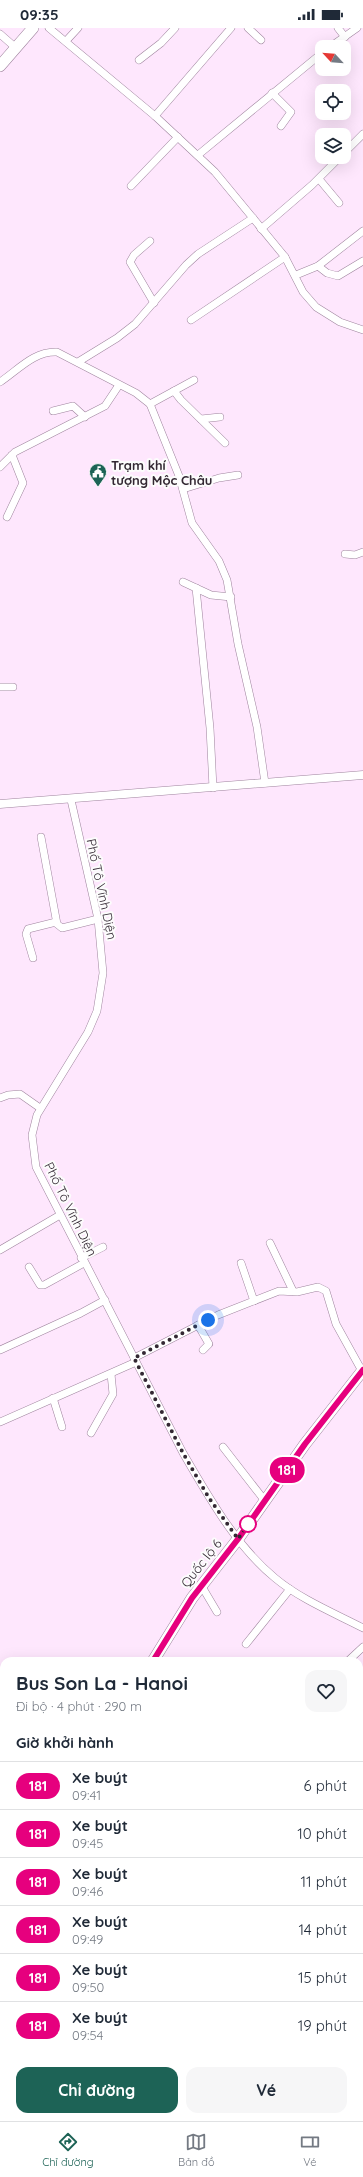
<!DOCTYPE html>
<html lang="vi">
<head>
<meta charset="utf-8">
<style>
	body { margin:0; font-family:Quicksand,sans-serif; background:#f6f6f7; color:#1f2937; height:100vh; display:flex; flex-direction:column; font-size:15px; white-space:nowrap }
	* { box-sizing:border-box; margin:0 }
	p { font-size:13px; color:#747a83 }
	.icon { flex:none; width:22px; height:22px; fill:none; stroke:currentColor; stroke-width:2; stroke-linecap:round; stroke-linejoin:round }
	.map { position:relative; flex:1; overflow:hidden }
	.side { position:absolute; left:0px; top:1629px; width:363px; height:464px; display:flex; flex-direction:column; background:#fff; border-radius:12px 12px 0 0; box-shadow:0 4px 16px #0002 }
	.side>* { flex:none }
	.badge { padding:0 8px; border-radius:13px; font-size:14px; line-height:26px }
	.needle { width:26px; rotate:296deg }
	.controls { position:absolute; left:315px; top:12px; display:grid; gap:8px }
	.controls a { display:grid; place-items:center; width:36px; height:36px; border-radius:8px; background:#fff; box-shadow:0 4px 16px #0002; font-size:20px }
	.you { position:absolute; width:20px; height:20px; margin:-10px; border:3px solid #fff; border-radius:50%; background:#1a73e8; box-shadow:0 0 0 6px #1a73e833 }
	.map>.badge { position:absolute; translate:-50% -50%; box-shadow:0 0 0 2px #fff }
	h2 { padding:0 16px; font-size:15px; line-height:36px }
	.round { display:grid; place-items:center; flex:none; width:42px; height:42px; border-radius:12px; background:#f6f6f7 }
	.headline { display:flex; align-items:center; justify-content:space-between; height:68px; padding:0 16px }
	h1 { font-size:19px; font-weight:800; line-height:30px }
	.action { display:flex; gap:8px; margin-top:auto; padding:8px 16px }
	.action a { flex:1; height:46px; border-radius:12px; background:#1d6356; color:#fff; font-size:16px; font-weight:800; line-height:46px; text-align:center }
	.action a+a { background:#f6f6f7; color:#1f2937 }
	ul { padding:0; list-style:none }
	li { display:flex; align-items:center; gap:12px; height:48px; padding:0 16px; border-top:1px solid #e0e1e3 }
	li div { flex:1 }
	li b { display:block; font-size:15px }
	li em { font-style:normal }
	li .badge { min-width:44px; font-weight:700; text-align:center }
	.status { display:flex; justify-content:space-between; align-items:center; height:28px; padding:0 20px; background:#fff; direction:ltr }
	.status svg { height:11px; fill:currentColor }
	.tab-bar { display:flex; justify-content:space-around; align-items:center; height:56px; border-top:1px solid #e0e1e3; background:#fff; font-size:11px; color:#747a83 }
	.tab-bar a { display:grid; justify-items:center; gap:2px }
	.tab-bar .current { color:#1d6356 }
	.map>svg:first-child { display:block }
</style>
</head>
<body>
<div class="status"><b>09:35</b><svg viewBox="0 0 49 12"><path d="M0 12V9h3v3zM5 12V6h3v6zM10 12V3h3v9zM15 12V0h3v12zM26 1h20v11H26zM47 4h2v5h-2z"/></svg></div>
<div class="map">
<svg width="363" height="2093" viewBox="0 0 363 2093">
	<rect width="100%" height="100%" fill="#fee7fd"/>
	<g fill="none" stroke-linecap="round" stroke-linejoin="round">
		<g stroke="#9f849e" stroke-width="8">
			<g id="minor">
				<path d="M49 0 155 88 215 144 285 229 303 264 316 279 340 294 363 302"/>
				<path d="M248 0 261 12"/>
				<path d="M338 0 345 9"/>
				<path d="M0 6 16 20"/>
				<path d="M66 13 78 0"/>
				<path d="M330 19 357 0"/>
				<path d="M139 32 161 15 175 0"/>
				<path d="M272 65 291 84 281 98"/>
				<path d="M155 88 231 0"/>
				<path d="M344 125 363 106"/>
				<path d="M198 127 322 25"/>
				<path d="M319 151 339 175"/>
				<path d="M131 158 178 109"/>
				<path d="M261 201 312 157 340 129"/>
				<path d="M150 213 134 227 130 234 154 275"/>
				<path d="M318 238 327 245 338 248 363 233"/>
				<path d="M296 247 318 238 363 203"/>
				<path d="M191 292 285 229"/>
				<path d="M78 334 117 310 135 296 186 237 198 226 253 190"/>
				<path d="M0 354C18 342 34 323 57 324L136 365 150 376 179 448 192 495 219 533 227 552 238 616 257 699 265 755"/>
				<path d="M174 363 181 372 225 415"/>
				<path d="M150 376 194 352"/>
				<path d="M53 383 73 378 85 389"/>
				<path d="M201 391 220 389"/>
				<path d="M0 439 15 424 105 378 119 357"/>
				<path d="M183 461 219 450 238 447"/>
				<path d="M7 489 23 455 12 427"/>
				<path d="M345 526 355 527 363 524"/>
				<path d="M183 554 211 567 231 569"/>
				<path d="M196 560 210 700 213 760"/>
				<path d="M0 659H13"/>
				<path d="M71 772 98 891 103 945 97 983 88 1004 37 1087 32 1107 36 1139 183 1425C209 1469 235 1517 275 1550 300 1571 334 1585 363 1600"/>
				<path d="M41 809 57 896 62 900 98 891"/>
				<path d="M33 930 26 906 28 901 56 894"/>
				<path d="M0 1070 8 1067 20 1066 40 1080"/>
				<path d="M270 1215 293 1263"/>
				<path d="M0 1222 60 1187"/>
				<path d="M81 1230 103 1219"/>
				<path d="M241 1235 254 1273"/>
				<path d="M29 1239 40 1257H44L84 1235"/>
				<path d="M198 1297 209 1316 203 1322"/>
				<path d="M0 1322 81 1285 105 1272"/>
				<path d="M134 1330 218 1287 279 1263 297 1264 318 1259 326 1263 336 1296 362 1343"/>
				<path d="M53 1370 62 1399"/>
				<path d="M0 1394 136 1334"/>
				<path d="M91 1405 113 1366 111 1346"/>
				<path d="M223 1419 265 1473"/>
				<path d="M201 1557 217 1584"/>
				<path d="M246 1616 290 1561"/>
				<path d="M348 1633 363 1619"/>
				<path d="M359 1696 363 1692"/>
				<path d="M0 1767 4 1770"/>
				<path d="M0 2056 4 2053"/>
				<path d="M111 2089 118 2093"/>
			</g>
		</g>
		<g stroke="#9f849e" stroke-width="9">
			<path id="tertiary" d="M0 776 363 747"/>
		</g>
		<g stroke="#9f849e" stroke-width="12">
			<path id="primary" d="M0 38 33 0"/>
		</g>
		<g stroke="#9f849e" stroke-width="12">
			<g id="trunk">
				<path d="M153 1633 192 1570 238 1511 305 1416 363 1342"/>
				<path d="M0 1711H4"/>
			</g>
		</g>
		<use href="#minor" stroke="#fff" stroke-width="7"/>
		<use href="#tertiary" stroke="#fff" stroke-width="8"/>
		<use href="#primary" stroke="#fff" stroke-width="11"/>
		<use href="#trunk" stroke="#fff" stroke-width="11"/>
	</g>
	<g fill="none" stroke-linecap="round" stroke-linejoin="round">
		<g stroke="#fff" stroke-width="9">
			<path id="line" d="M153 1633 192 1570 238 1511 305 1416 363 1342"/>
		</g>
		<use href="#line" stroke="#e6007e" stroke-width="6"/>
		<path stroke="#332833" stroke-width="4" stroke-dasharray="0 7.2" d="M208 1292 134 1330 183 1425 209 1470 238 1511 248 1496"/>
	</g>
	<defs>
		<g id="civic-pin" transform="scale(0.9)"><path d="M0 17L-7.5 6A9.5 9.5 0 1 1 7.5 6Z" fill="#1d6356" stroke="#fcfcfc"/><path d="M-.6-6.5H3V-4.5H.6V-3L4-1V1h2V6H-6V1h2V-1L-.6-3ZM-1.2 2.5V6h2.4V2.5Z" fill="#fff"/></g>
	</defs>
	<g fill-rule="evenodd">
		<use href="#civic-pin" x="98" y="444"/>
	</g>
	<circle fill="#fff" stroke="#e6007e" stroke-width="2" cx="248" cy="1496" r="8"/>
	<g text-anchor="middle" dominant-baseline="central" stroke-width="4" stroke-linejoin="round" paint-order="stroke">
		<g font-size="13" font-weight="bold" fill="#332833" stroke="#fcfcfc" text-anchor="start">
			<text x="111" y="437">Trạm khí<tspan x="111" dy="15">tượng Mộc Châu</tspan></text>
		</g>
		<g font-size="13" fill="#332833" stroke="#fcfcfc">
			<text transform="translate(102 861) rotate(78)">Phố Tô Vĩnh Diện</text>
			<text transform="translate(71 1181) rotate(64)">Phố Tô Vĩnh Diện</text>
			<text transform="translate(201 1535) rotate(-52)">Quốc lộ 6</text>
		</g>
	</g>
</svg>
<div class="controls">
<a><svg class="needle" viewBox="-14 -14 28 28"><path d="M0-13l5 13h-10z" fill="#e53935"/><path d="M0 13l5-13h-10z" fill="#747a83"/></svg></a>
<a><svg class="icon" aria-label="locate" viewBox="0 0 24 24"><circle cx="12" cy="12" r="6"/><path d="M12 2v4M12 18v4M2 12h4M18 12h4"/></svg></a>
<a><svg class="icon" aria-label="layers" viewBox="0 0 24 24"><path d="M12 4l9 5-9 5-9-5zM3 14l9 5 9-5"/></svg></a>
</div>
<div class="you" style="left:208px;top:1292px"></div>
<b class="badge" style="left:287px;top:1442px;background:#e6007e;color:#fff">181</b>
<section class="side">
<div class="headline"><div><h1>Bus Son La - Hanoi</h1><p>Đi bộ · 4 phút · 290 m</p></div><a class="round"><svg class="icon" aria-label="heart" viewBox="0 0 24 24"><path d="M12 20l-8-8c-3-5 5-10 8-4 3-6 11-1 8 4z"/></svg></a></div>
<h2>Giờ khởi hành</h2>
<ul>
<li><span class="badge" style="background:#e6007e;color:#fff">181</span><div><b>Xe buýt</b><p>09:41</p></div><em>6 phút</em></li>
<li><span class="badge" style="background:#e6007e;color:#fff">181</span><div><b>Xe buýt</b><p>09:45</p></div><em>10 phút</em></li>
<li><span class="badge" style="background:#e6007e;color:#fff">181</span><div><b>Xe buýt</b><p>09:46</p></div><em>11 phút</em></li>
<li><span class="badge" style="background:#e6007e;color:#fff">181</span><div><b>Xe buýt</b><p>09:49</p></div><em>14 phút</em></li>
<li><span class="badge" style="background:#e6007e;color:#fff">181</span><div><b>Xe buýt</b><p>09:50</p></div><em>15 phút</em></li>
<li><span class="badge" style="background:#e6007e;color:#fff">181</span><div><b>Xe buýt</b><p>09:54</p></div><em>19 phút</em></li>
</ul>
<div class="action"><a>Chỉ đường</a><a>Vé</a></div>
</section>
</div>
<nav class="tab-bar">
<a class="current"><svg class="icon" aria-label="directions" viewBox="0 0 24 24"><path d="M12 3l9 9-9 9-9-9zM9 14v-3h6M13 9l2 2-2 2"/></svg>Chỉ đường</a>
<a><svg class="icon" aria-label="map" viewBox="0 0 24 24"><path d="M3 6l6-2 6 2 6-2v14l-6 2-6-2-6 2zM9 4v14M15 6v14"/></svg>Bản đồ</a>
<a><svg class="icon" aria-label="tickets" viewBox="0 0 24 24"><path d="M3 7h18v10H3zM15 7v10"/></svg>Vé</a>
</nav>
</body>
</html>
